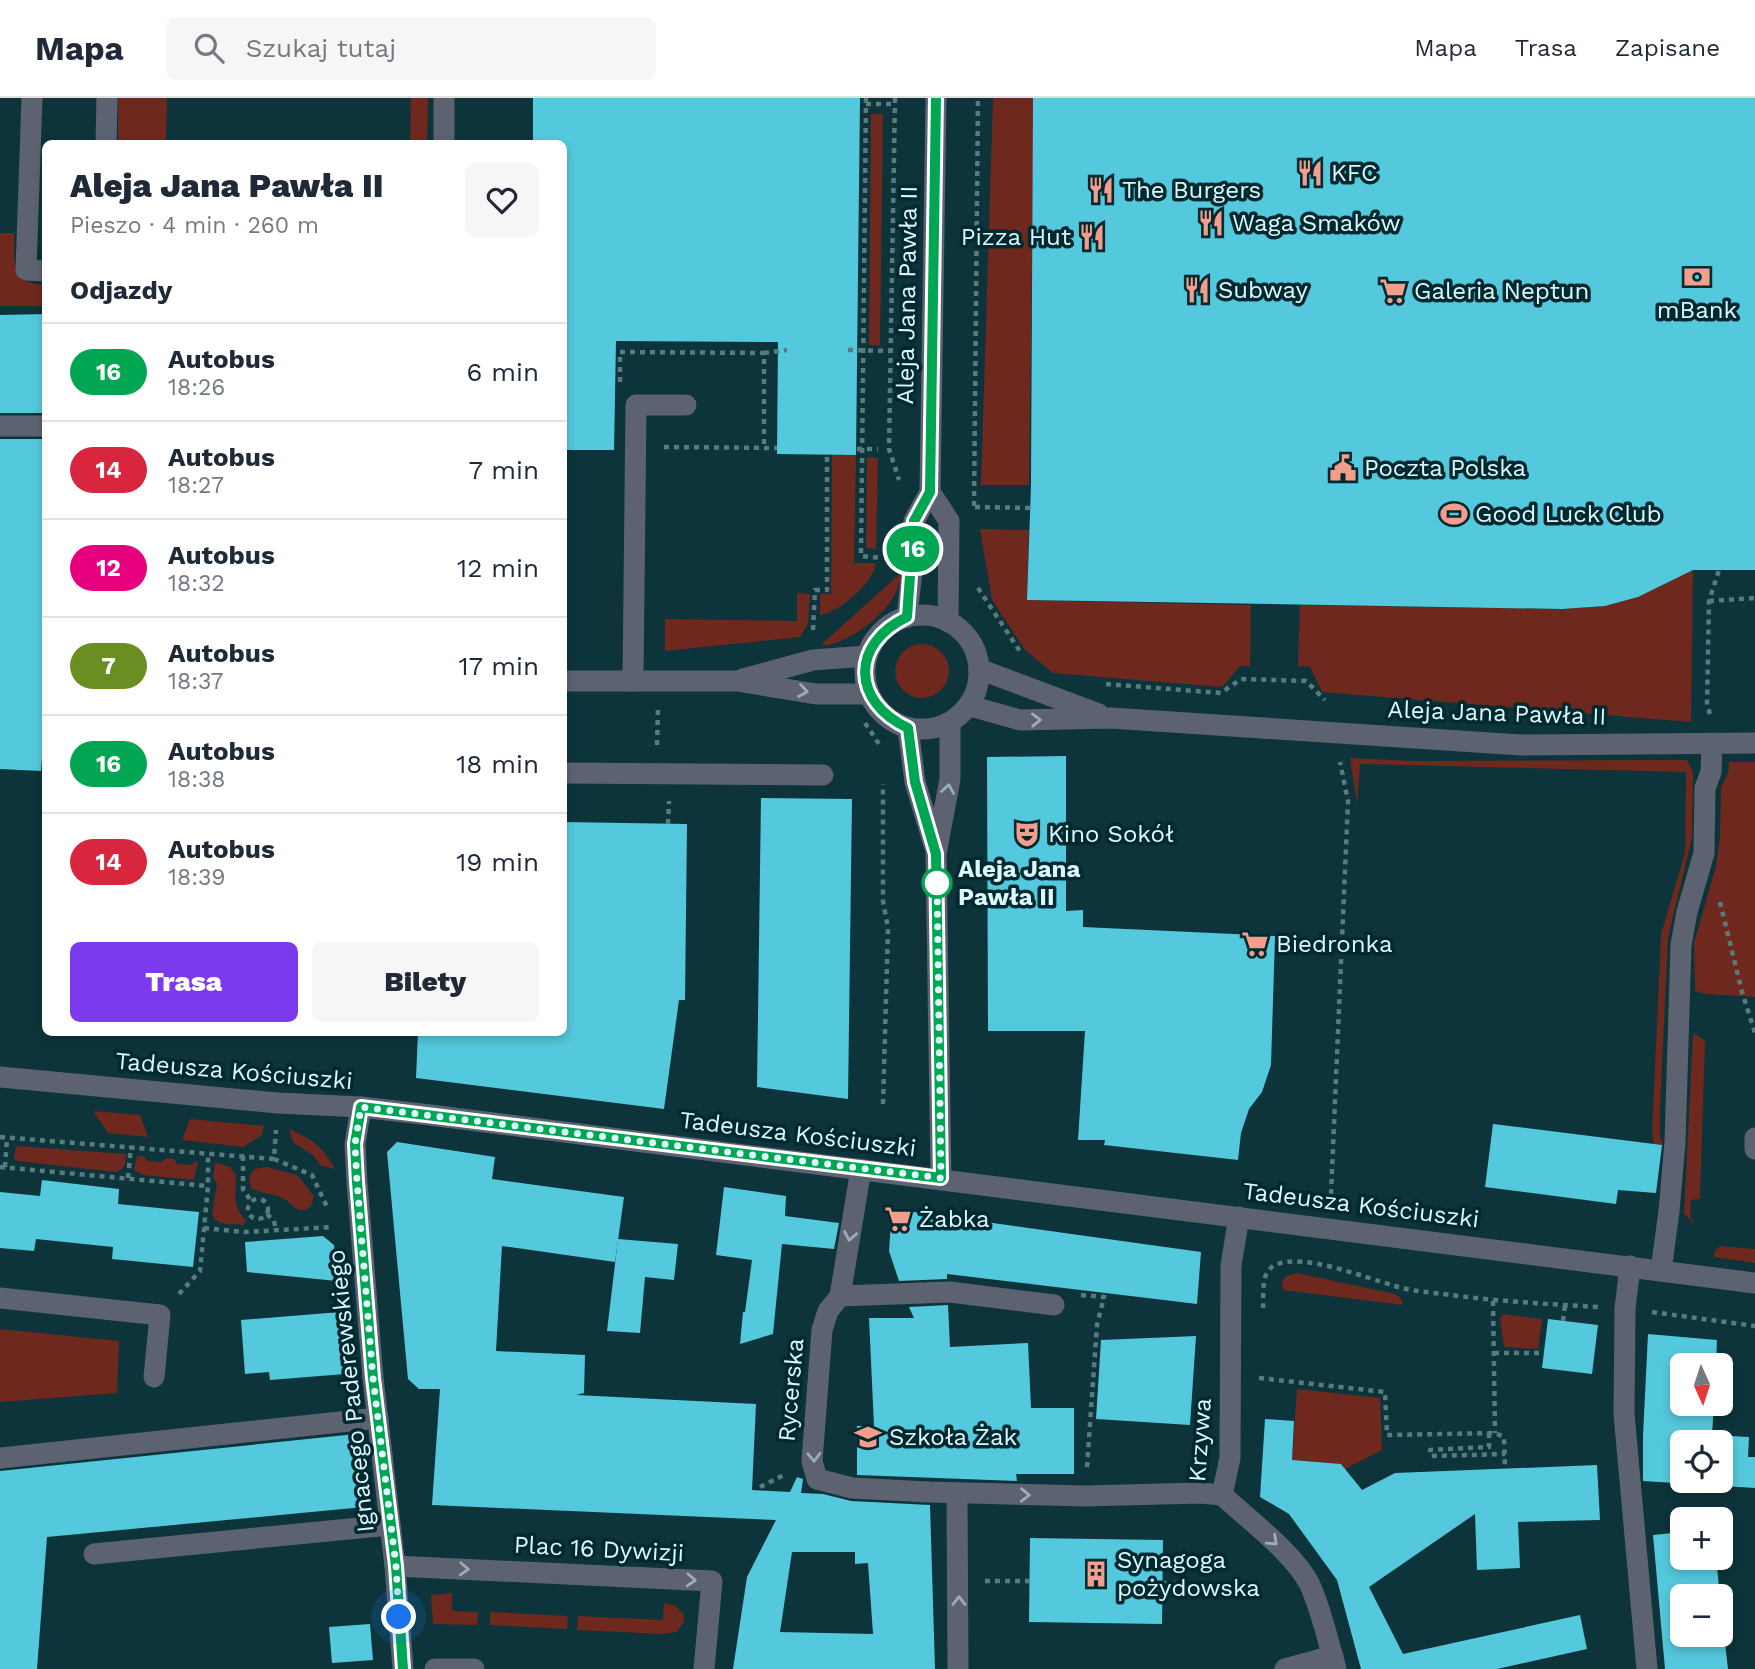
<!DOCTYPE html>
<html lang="pl">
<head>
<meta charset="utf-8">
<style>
	body { margin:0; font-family:"Work Sans",sans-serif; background:#f6f6f7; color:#1f2937; height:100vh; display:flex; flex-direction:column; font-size:26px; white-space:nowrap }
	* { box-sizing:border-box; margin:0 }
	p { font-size:23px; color:#747a83 }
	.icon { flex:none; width:38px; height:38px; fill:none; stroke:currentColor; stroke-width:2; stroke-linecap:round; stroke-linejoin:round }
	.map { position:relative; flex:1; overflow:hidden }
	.sheet { position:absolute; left:42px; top:42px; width:525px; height:896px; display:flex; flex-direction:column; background:#fff; border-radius:10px; box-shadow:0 4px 10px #0003 }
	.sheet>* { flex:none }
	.badge { padding:0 14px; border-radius:23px; font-size:24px; line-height:46px }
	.needle { width:46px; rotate:177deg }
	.fabs { position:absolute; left:1670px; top:1255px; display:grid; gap:14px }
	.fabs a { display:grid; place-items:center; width:63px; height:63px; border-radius:10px; background:#fff; box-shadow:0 4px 10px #0003; font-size:35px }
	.you { position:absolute; width:35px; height:35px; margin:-18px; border:5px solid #fff; border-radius:50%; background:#1a73e8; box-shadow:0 0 0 10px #1a73e833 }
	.map>.badge { position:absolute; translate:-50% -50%; box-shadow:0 0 0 4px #fff }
	h2 { padding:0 28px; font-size:26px; line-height:63px }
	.round { display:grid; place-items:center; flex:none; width:74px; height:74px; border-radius:10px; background:#f6f6f7 }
	.headline { display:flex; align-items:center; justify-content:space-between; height:119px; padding:0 28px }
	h1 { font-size:33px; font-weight:800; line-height:52px }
	.cta { display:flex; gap:14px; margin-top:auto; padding:14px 28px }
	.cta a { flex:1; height:80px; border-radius:10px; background:#7c3aed; color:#fff; font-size:28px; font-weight:800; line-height:80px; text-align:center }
	.cta a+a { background:#f6f6f7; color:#1f2937 }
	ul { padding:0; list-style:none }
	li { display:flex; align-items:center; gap:21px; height:98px; padding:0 28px; border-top:2px solid #e0e1e3 }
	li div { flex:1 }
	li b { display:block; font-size:26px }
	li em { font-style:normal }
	li .badge { min-width:77px; font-weight:700; text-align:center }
	header { display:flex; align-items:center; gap:42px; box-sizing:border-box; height:98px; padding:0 35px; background:#fff; border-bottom:2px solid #e0e1e3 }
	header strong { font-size:33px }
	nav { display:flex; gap:38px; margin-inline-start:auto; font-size:24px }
	.search { width:490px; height:63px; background:#f6f6f7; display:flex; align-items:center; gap:18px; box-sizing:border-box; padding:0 24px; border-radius:10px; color:#747a83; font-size:26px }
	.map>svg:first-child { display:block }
</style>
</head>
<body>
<header>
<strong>Mapa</strong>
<div class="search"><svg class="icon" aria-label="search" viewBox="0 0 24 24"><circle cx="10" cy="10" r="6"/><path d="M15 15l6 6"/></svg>Szukaj tutaj</div>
<nav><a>Mapa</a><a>Trasa</a><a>Zapisane</a></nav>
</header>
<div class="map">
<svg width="1755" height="1571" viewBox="0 0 1755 1571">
	<rect width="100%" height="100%" fill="#0c343a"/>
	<g fill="#6f281d">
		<path d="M118 0H167L166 45H118Z"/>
		<path d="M411 0H428L427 45H410Z"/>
		<path d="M993 0H1034L1029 387H981Z"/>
		<path d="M871 16H883L880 247H869Z"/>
		<path d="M0 135H14C15 163 9 185 45 187V208H0Z"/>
		<path d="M832 357H856L854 465H876C874 485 839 514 820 517V496H831Z"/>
		<path d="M867 359 878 360 876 451 866 450Z"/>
		<path d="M980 431 1029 432 1027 502 1251 507 1250 568H1240L1222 589 1053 575 1025 552 992 502Z"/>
		<path d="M1693 472 1691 624 1322 594 1310 569 1298 568 1300 507 1562 511 1605 508 1638 499Z"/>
		<path d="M903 473C901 479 899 487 896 494 886 517 849 545 823 548V545Z"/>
		<path d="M797 495 810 496 808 526 800 539 665 553V521L797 523Z"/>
		<circle cx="922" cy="573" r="27"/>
		<path d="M1350 660 1413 663 1687 662 1693 674 1692 740 1668 839 1660 1010V1039L1663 1047 1654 1046 1652 1035 1661 836 1685 755 1686 674 1360 666 1357 706Z"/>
		<path d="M1729 664H1755V899L1706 896 1695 893 1694 845 1716 768 1720 739 1721 690 1728 675Z"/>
		<path d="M1693 937H1697L1705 943 1700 1101 1691 1102 1690 1118 1694 1126 1684 1115Z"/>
		<path d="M93 1013 140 1017 148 1039 108 1035Z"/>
		<path d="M190 1021 264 1028 262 1037 243 1049 182 1042Z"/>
		<path d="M289 1031C310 1040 325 1050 335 1071L320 1067 313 1057 293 1044Z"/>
		<path d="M16 1048 126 1056C125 1066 126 1071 116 1074L17 1063 14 1060Z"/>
		<path d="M137 1058H143L148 1063 161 1064 166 1060 174 1061 177 1066 190 1067 198 1063 194 1082 143 1077 134 1072Z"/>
		<path d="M215 1064 230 1069 236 1077C236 1099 231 1104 246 1123L243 1127C232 1126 216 1128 212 1116L217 1085 213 1081Z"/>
		<path d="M267 1069 297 1077 314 1098 311 1108 303 1113C294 1111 292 1106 284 1101 273 1094 262 1097 251 1090L249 1080 254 1071Z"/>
		<path d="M1720 1148 1755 1151V1165L1714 1159 1715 1153Z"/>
		<path d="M1297 1175 1395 1196 1401 1200 1403 1207 1283 1192 1282 1183 1287 1178Z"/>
		<path d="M1503 1216 1542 1221 1538 1251 1504 1249 1500 1220Z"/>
		<path d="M0 1231 119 1243 117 1295 0 1304Z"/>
		<path d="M1297 1291 1380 1300 1382 1352 1345 1371 1341 1366 1292 1362Z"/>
		<path d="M452 1495V1513L478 1514 477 1527 433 1526 431 1497Z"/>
		<path d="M664 1505 676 1508 684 1517V1524L677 1534 663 1536 577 1532 578 1518 663 1522Z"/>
		<path d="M490 1514 568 1518 567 1531 490 1527Z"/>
	</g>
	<g fill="#54c8dc" fill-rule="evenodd">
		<path d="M533 0H860L856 357 777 356 778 244 616 243 614 352H564V46H533Z"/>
		<path d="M1033 0H1755V472H1693L1638 499 1605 508 1562 511 1027 502 1031 387Z"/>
		<path d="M46 216V315H0V217Z"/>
		<path d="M0 341H46V609L41 673 0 671Z"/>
		<path d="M1066 658V813L1083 812V829L1275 838 1271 967 1262 994 1249 1011 1241 1035 1238 1062 1104 1047 1105 1042H1078L1085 933H988L987 659Z"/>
		<path d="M761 700 852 701 848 1001 757 989Z"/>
		<path d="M564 724 687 726 685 902H679L664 1011 416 980 418 934H564Z"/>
		<path d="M1493 1026 1662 1047 1656 1095 1618 1092 1616 1106 1485 1089Z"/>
		<path d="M397 1044 495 1059 492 1081 624 1099 615 1164 502 1148 496 1253 585 1257 584 1295 576 1297 756 1306 752 1392 790 1394 797 1379 803 1381 801 1395 823 1396 851 1403 930 1407 935 1571H733L747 1479 776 1422 432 1407 440 1291H419L408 1281 387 1054ZM792 1454H855V1466L868 1465 873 1536 780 1534Z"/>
		<path d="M42 1082 119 1091 118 1106 199 1114 193 1169 112 1161 113 1149 36 1141 34 1153 0 1150V1094L40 1098Z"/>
		<path d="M724 1089 786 1098 785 1118 839 1125 834 1151 782 1146 773 1236 740 1246 743 1214H745L752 1162 716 1157Z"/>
		<path d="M892 1111 1201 1154 1197 1206 947 1176V1181L899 1183 889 1153Z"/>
		<path d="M323 1138 334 1147 337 1183 247 1174 245 1144Z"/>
		<path d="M618 1141 678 1146 674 1182 645 1179 640 1235 607 1233Z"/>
		<path d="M948 1207 950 1249 1028 1245 1031 1310H1074V1376H1016L1017 1383 857 1377V1328H874L869 1220H914L909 1209Z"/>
		<path d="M340 1214 345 1276 270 1282 269 1274 245 1276 241 1222Z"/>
		<path d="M1548 1221 1598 1227 1592 1276 1542 1270Z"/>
		<path d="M1648 1236 1717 1242 1716 1267H1682V1306H1714L1712 1337 1749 1339 1748 1359H1755V1390L1643 1383V1337ZM1682 1344H1720V1382H1682Z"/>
		<path d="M1196 1238 1190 1327 1096 1321 1101 1242Z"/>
		<path d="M1265 1321 1294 1323 1292 1362 1341 1366 1362 1392 1395 1375 1597 1367 1600 1422 1518 1424 1520 1470 1477 1472 1475 1416 1369 1489 1403 1556 1580 1517 1587 1551 1497 1571H1361L1337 1482 1289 1416 1260 1399Z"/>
		<path d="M356 1336 364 1409 47 1439 37 1571H0V1373Z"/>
		<path d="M1682 1434V1460H1716L1720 1498H1682V1536H1720V1501L1728 1571H1665L1653 1437Z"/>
		<path d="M1030 1440 1163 1442 1162 1526 1029 1524Z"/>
		<path d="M370 1526 373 1562 332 1565 329 1529Z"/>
	</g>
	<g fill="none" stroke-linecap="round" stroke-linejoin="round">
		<g stroke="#587b80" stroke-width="4.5" stroke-dasharray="5 5" stroke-linecap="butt">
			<path d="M866 0 861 458 882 460"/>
			<path d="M895 0 889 351 899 382"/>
			<path d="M866 6H895"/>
			<path d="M848 252 890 253"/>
			<path d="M764 255 787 252"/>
			<path d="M620 284V254L764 255V350"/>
			<path d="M664 349 777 350"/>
			<path d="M857 351H878"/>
			<path d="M974 408 978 0"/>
			<path d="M975 409 1035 410"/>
			<path d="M978 490 1021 555"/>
			<path d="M1709 503 1755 500"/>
			<path d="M813 532 815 492H827V357"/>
			<path d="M1106 586 1221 595 1241 581 1306 583 1325 602"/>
			<path d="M1710 616 1707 607 1709 503 1719 472"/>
			<path d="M865 625 879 646"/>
			<path d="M657 647 658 610"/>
			<path d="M668 726 669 703"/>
			<path d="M1720 804 1742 894 1755 935"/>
			<path d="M883 1006 888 830 883 803V686"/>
			<path d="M0 1039 274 1061 276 1032"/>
			<path d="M243 1058V1091L251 1103"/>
			<path d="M274 1061 312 1077 328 1111"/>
			<path d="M0 1069 208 1088"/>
			<path d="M5 1069 7 1040"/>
			<path d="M128 1080 131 1048"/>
			<path d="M1331 1096 1348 703 1340 664"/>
			<circle cx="258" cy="1111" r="10"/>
			<path d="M267 1116 274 1123 276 1132"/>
			<path d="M204 1130 245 1134 332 1129"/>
			<path d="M179 1196 200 1173 208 1088V1055"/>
			<path d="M1081 1197 1104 1199V1196"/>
			<path d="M1493 1203 1495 1335"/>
			<path d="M1263 1210C1264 1196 1260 1174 1275 1167 1303 1154 1366 1180 1395 1188 1410 1193 1427 1194 1443 1196 1494 1203 1546 1206 1598 1209"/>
			<path d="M1652 1214 1755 1228"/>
			<path d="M1563 1223 1565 1207"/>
			<path d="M1494 1255H1540"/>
			<path d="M1259 1280 1385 1294 1387 1337 1495 1335 1504 1339 1505 1370"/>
			<path d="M1489 1335V1349L1430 1352 1431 1358 1505 1356"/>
			<path d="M1087 1369 1097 1227 1104 1199"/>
			<path d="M760 1389 786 1376"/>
			<path d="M985 1483H1030"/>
			<path d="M1162 1485H1186"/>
		</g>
		<g stroke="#5d6271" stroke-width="21">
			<path d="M32 0 26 172 46 173"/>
			<path d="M106 46 107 0"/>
			<path d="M444 46V0"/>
			<path d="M0 328H46"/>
			<path d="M930 394 949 423 948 524"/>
			<circle cx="922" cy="574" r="57"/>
			<path d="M907 519 913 463 914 423 930 394 936 0"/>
			<path d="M979 571 1099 616"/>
			<path d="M743 581 813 562 867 558"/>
			<path d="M564 583H737L816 596H869"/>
			<path d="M633 583 636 307H686"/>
			<path d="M970 608 1020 622 1111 620 1521 647 1755 645"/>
			<path d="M908 630 915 684 935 750"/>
			<path d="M564 675 823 677"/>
			<path d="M0 979 278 1005 361 1009 430 1017 1755 1185"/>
			<path d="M361 1009 355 1046 357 1084 373 1280 395 1468 403 1571"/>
			<path d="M1755 1040V1051"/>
			<path d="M861 1071 840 1198 828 1213 822 1232 812 1363 817 1381 852 1390 929 1394 1085 1398 1201 1395 1222 1397"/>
			<path d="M941 1080 936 756 950 681V625"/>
			<path d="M1630 1168 1625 1211 1624 1316 1647 1571"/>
			<path d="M1661 1173 1669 1113 1675 1044 1681 847 1687 814 1704 755 1705 690 1711 674 1712 646"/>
			<path d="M840 1198 950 1194 1054 1207"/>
			<path d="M0 1200 160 1217 154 1279"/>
			<path d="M0 1360 378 1320"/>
			<path d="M957 1395 958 1571"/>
			<path d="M1222 1397 1230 1360 1231 1167 1239 1119"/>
			<path d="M1222 1397C1248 1421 1295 1456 1310 1487 1322 1514 1328 1543 1336 1571"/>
			<path d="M94 1456 390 1427"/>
			<path d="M395 1468 712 1483 704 1571"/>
			<path d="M435 1571H474"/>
			<path d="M1285 1571 1333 1558"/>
		</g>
	</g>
	<defs><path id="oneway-chevron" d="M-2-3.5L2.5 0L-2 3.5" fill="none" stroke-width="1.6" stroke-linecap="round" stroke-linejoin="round" transform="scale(1.75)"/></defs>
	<g stroke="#9dacb6">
		<use href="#oneway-chevron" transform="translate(803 593) rotate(9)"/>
		<use href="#oneway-chevron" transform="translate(1036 622) rotate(-1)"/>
		<use href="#oneway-chevron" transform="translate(948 691) rotate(-81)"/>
		<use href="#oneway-chevron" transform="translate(850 1138) rotate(100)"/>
		<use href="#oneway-chevron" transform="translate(814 1359) rotate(88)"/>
		<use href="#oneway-chevron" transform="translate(1025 1397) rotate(1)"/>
		<use href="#oneway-chevron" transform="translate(1273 1443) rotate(43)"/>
		<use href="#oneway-chevron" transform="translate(464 1471) rotate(3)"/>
		<use href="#oneway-chevron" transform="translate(691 1482) rotate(3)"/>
		<use href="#oneway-chevron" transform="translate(959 1503) rotate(-90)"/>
	</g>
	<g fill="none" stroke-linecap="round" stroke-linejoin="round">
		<g stroke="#fff" stroke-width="16">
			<path id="line" d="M403 1571 396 1468 373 1280 357 1084 355 1046 361 1009 941 1080 936 756 915 684 908 630C852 604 850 546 907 519L914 423 930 394 936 0"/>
		</g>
		<use href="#line" stroke="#00a651" stroke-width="10"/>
		<path stroke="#ddf7fc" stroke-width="7" stroke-dasharray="0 12.6" d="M399 1519 396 1468 373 1280 357 1084 355 1046 361 1009 941 1080 937 780V785"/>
	</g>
	<defs>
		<g id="restaurant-bare" transform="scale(2.1)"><path d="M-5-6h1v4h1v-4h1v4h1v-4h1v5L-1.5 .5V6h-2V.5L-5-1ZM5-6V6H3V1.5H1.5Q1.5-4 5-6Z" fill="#f49d8d" stroke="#012930" stroke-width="2.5" paint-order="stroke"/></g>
		<g id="bank-bare" transform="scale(2.1)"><path d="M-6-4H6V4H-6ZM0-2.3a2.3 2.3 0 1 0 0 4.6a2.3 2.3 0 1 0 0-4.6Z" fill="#f49d8d" stroke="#012930" stroke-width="2.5" paint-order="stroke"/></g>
		<g id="supermarket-bare" transform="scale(2.1)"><path d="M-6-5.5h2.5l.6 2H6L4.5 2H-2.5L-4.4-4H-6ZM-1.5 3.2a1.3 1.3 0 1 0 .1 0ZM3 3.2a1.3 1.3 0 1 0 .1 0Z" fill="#f49d8d" stroke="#012930" stroke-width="2.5" paint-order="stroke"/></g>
		<g id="civic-bare" transform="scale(2.1)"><path d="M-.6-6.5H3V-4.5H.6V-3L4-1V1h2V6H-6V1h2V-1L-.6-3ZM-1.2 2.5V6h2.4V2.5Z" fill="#f49d8d" stroke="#012930" stroke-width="2.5" paint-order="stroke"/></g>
		<g id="stadium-bare" transform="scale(2.1)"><path d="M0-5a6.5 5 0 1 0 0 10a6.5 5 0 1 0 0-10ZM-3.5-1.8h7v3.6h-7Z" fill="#f49d8d" stroke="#012930" stroke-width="2.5" paint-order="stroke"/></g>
		<g id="theatre-bare" transform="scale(2.1)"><path d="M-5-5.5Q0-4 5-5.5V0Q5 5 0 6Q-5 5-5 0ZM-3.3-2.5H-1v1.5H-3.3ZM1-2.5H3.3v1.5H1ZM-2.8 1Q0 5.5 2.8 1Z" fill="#f49d8d" stroke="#012930" stroke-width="2.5" paint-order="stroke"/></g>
		<g id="school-bare" transform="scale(2.1)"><path d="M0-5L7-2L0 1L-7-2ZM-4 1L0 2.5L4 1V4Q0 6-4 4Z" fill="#f49d8d" stroke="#012930" stroke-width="2.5" paint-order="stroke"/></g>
		<g id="building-bare" transform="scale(2.1)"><path d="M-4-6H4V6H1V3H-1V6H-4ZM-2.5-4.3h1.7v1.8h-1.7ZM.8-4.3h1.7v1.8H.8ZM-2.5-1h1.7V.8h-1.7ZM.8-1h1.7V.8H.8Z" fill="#f49d8d" stroke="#012930" stroke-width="2.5" paint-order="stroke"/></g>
	</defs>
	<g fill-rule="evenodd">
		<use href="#restaurant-bare" x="1310" y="75"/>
		<use href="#restaurant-bare" x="1101" y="92"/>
		<use href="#restaurant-bare" x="1211" y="125"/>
		<use href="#restaurant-bare" x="1092" y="139"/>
		<use href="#bank-bare" x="1697" y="179"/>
		<use href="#restaurant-bare" x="1197" y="192"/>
		<use href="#supermarket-bare" x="1393" y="193"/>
		<use href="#civic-bare" x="1343" y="370"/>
		<use href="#stadium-bare" x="1454" y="416"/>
		<use href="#theatre-bare" x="1027" y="736"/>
		<use href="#supermarket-bare" x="1255" y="846"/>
		<use href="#supermarket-bare" x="898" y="1121"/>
		<use href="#school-bare" x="868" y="1339"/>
		<use href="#building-bare" x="1096" y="1476"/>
	</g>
	<circle fill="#fff" stroke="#00a651" stroke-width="3.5" cx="937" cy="785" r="14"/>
	<g text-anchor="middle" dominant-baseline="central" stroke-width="7" stroke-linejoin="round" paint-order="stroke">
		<g font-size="24" fill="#ddf7fc" stroke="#012930" text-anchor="start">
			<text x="1331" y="75">KFC</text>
			<text x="1122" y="92">The Burgers</text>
			<text x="1232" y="125">Waga Smaków</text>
			<text x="1071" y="139" text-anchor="end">Pizza Hut</text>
			<text x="1218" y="192">Subway</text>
			<text x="1414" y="193">Galeria Neptun</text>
			<text x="1697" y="212" text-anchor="middle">mBank</text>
			<text x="1364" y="370">Poczta Polska</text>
			<text x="1475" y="416">Good Luck Club</text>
			<text x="1048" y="736">Kino Sokół</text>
			<text x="1276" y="846">Biedronka</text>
			<text x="919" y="1121">Żabka</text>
			<text x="889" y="1339">Szkoła Żak</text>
			<text x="1117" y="1462">Synagoga<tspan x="1117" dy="28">pożydowska</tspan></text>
		</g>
		<g font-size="24" fill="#ddf7fc" stroke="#012930">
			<text transform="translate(907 197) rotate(-89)">Aleja Jana Pawła II</text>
			<text transform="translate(1497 615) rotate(2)">Aleja Jana Pawła II</text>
			<text transform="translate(234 973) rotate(5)">Tadeusza Kościuszki</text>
			<text transform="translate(798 1036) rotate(7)">Tadeusza Kościuszki</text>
			<text transform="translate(1361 1107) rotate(7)">Tadeusza Kościuszki</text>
			<text transform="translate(791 1292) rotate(-85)">Rycerska</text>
			<text transform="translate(351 1293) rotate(-96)">Ignacego Paderewskiego</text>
			<text transform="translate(1200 1342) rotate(-86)">Krzywa</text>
			<text transform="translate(599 1451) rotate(3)">Plac 16 Dywizji</text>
		</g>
		<g font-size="24" font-weight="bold" fill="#ddf7fc" stroke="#012930" text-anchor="start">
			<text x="958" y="771">Aleja Jana<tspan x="958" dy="28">Pawła II</tspan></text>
		</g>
	</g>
</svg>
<div class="fabs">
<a><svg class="needle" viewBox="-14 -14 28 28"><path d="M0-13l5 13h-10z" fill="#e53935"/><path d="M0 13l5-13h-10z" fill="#747a83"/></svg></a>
<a><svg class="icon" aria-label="locate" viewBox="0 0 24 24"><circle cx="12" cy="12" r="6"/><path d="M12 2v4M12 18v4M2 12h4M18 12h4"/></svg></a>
<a>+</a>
<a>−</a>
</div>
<div class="you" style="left:399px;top:1519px"></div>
<b class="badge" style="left:913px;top:451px;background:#00a651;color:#fff">16</b>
<section class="sheet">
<div class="headline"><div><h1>Aleja Jana Pawła II</h1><p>Pieszo · 4 min · 260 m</p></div><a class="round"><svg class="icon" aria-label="heart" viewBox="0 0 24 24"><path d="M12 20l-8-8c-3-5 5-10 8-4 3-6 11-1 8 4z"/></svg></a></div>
<h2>Odjazdy</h2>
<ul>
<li><span class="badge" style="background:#00a651;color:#fff">16</span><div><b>Autobus</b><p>18:26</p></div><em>6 min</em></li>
<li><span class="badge" style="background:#d7263d;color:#fff">14</span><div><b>Autobus</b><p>18:27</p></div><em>7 min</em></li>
<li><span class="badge" style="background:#e6007e;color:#fff">12</span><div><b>Autobus</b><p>18:32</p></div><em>12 min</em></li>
<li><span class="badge" style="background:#6b8e23;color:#fff">7</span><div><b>Autobus</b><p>18:37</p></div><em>17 min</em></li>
<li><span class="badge" style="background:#00a651;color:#fff">16</span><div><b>Autobus</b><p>18:38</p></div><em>18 min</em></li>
<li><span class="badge" style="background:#d7263d;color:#fff">14</span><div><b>Autobus</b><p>18:39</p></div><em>19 min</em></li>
</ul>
<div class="cta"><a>Trasa</a><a>Bilety</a></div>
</section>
</div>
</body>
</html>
